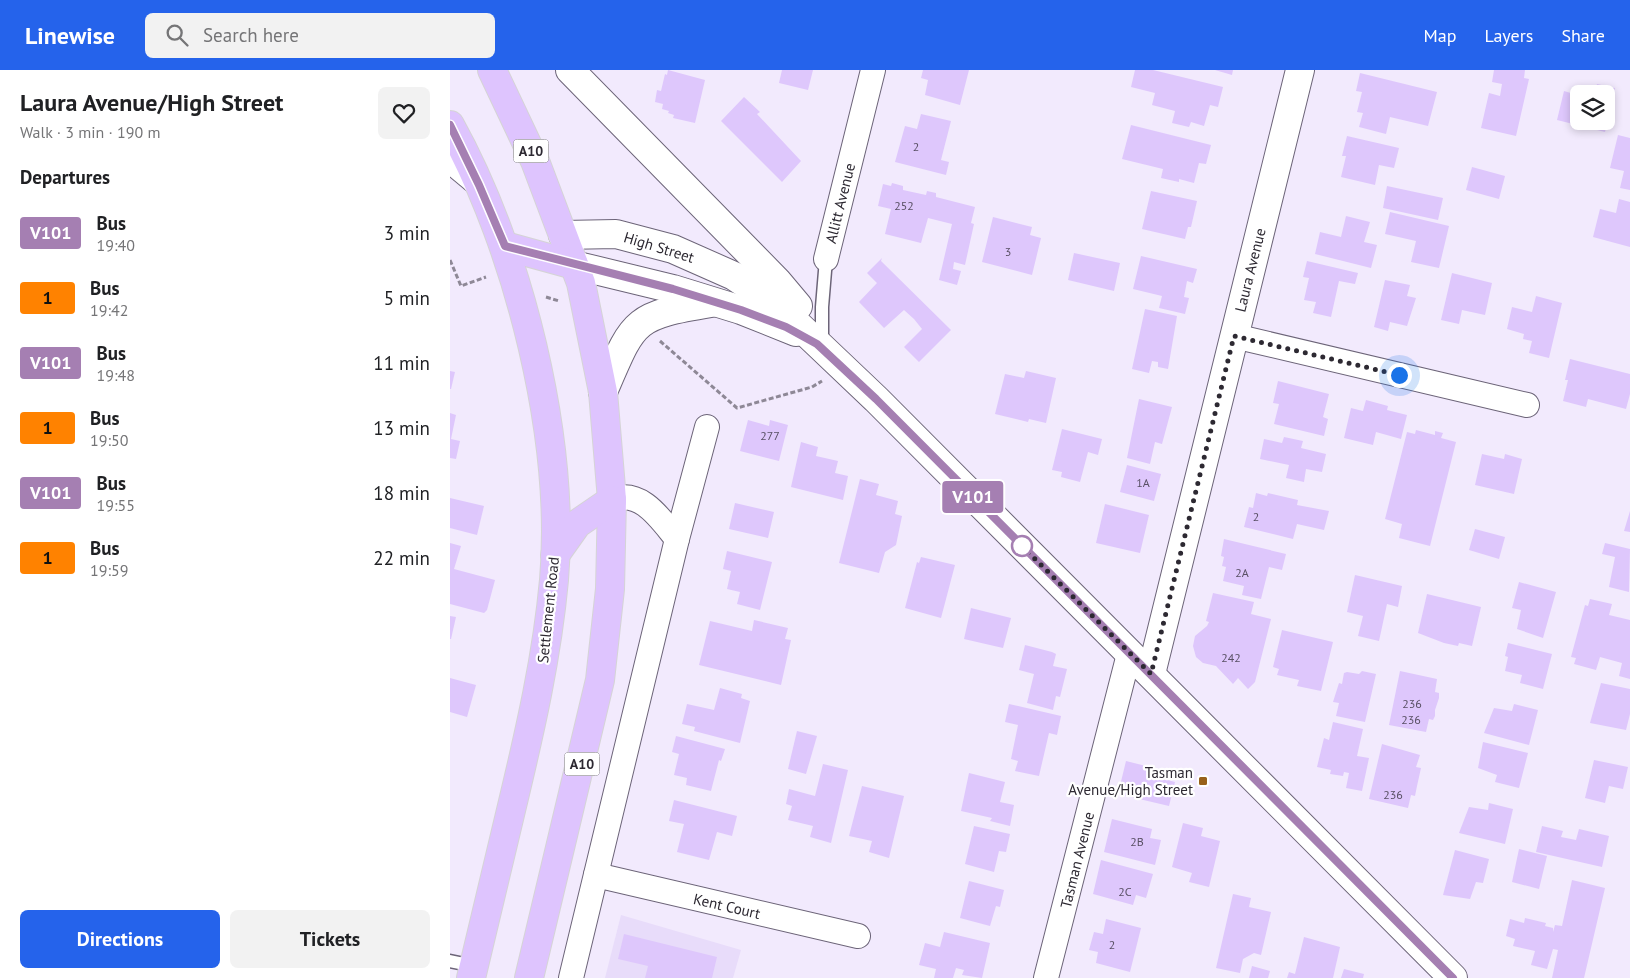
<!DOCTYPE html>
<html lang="en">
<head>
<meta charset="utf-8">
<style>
	body { margin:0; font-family:"PT Sans",sans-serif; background:#f2f2f2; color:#202124; height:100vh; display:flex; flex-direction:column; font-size:19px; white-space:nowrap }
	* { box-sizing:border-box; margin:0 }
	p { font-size:16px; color:#757577 }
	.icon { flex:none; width:28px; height:28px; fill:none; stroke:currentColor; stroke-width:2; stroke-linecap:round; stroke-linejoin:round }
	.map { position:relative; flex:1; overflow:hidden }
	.panel { display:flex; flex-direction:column; background:#fff; width:450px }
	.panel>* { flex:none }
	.badge { padding:0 10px; border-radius:4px; font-size:18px; line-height:32px }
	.buttons { position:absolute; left:1120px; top:15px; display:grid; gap:10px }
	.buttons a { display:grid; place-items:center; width:45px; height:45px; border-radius:8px; background:#fff; box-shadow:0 2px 8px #0003; font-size:25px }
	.you { position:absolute; width:25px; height:25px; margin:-12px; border:4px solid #fff; border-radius:50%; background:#1a73e8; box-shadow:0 0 0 8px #1a73e833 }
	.map>.badge { position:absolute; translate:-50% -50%; box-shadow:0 0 0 2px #fff }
	h2 { padding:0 20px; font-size:19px; line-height:45px }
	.round { display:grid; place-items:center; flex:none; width:52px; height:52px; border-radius:8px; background:#f2f2f2 }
	.headline { display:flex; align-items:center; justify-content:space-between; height:85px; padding:0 20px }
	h1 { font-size:24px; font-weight:700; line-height:38px }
	.action { display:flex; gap:10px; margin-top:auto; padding:10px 20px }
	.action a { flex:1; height:58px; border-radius:8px; background:#2563eb; color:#fff; font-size:20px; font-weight:700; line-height:58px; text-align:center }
	.action a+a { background:#f2f2f2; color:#202124 }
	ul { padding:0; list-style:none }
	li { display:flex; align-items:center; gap:15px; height:65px; padding:0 20px }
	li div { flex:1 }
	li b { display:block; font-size:19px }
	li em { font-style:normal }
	li .badge { min-width:55px; font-weight:700; text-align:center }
	header { display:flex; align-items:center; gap:30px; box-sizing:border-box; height:70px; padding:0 25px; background:#2563eb; color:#fff }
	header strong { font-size:24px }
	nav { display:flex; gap:28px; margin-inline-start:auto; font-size:18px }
	.search { width:350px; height:45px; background:#f2f2f2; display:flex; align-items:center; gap:12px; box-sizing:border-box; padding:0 18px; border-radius:8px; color:#757577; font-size:19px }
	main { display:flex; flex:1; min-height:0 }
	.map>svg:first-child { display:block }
</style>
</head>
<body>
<header>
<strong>Linewise</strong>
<div class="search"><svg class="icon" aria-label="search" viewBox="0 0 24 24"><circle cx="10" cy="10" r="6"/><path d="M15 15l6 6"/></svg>Search here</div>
<nav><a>Map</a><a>Layers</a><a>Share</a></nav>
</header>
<main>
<section class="panel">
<div class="headline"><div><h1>Laura Avenue/High Street</h1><p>Walk · 3 min · 190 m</p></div><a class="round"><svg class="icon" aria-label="heart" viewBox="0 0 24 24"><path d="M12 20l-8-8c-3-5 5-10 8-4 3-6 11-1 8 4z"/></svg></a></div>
<h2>Departures</h2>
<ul>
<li><span class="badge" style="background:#a57fb2;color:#fff">V101</span><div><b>Bus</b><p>19:40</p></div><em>3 min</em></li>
<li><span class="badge" style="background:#ff8200;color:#111">1</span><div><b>Bus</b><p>19:42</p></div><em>5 min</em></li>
<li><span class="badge" style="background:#a57fb2;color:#fff">V101</span><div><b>Bus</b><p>19:48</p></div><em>11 min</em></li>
<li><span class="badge" style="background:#ff8200;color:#111">1</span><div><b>Bus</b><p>19:50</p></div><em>13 min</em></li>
<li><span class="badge" style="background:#a57fb2;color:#fff">V101</span><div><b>Bus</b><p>19:55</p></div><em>18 min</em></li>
<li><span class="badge" style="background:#ff8200;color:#111">1</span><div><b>Bus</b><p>19:59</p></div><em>22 min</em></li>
</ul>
<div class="action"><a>Directions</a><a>Tickets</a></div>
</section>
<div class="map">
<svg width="1180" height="908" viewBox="0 0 1180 908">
	<rect width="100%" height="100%" fill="#f2eafd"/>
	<path fill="#e8dcfa" d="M171 845 291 880 283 908H155Z"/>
	<g fill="#dec7fc" fill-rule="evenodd">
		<path d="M218 0 255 10 245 53 223 48 224 45 218 43 219 41 212 39 213 34 205 32 207 20 211 21 215 4 217 5Z"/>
		<path d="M332 0H363L358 20 329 13Z"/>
		<path d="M473 0H519L510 35 475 25 478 10 471 8Z"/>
		<path d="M685 0H703L773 17 768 37 760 35 754 56 741 52 739 57 722 53 725 41 702 35 705 23 681 17Z"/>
		<path d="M765 0H783L782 5Z"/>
		<path d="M1044 0H1075L1074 8 1079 9 1066 66 1031 58 1039 23 1050 26 1052 14 1042 12Z"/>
		<path d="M910 3 987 22 978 56 940 47 936 64 909 57 913 43 907 42 912 22 906 21Z"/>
		<path d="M1147 14 1165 18 1155 62 1107 50 1114 21 1124 24 1126 16 1146 18ZM1129 24H1156V51H1129Z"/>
		<path d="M294 27 310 42 307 44 351 91 332 112 271 51Z"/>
		<path d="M471 44 501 51 491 90 499 92 496 105 445 92 455 56 467 59Z"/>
		<path d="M681 55 761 75 756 94 749 93 744 113 729 109V112L711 108 713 99 672 89Z"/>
		<path d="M1168 65 1180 68V120L1170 118 1174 101 1160 98Z"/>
		<path d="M897 66 949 78 944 98 929 95 925 115 891 107 896 86H892Z"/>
		<path d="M1022 97 1055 106 1049 129 1016 120Z"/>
		<path d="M442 113 453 116V120L476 125 477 121 486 123V127L525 137 521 153 524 154 515 195 504 192 503 199 511 201 507 215 489 210 502 154 478 148 471 173 435 164 441 139 428 136 433 114 441 116Z"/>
		<path d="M937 116 993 128 988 150 933 138Z"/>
		<path d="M701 121 747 131 741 157H738L735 169 692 159Z"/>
		<path d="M1169 129 1180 132V177L1143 167 1150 139 1166 143Z"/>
		<path d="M940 142 999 156 989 198 961 192 966 171 935 164Z"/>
		<path d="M896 146 920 152 914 172 927 175 921 198 865 184 870 162 891 167Z"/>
		<path d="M543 147 582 157 580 165 591 168 582 205 532 192Z"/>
		<path d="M624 183 670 193 664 221 618 210Z"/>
		<path d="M691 186 747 199 743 213 737 211 734 227 739 228 735 244 709 238 712 226 683 219Z"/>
		<path d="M432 188 431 191 501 260 469 292 454 277 472 259 464 249 454 240 434 258 409 232 427 213 417 203Z"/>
		<path d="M857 191 908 203 905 214 889 211 881 247 863 243 866 232 854 230 859 208 853 207Z"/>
		<path d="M1002 203 1042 213 1035 245 1012 240 1009 254 991 250Z"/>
		<path d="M935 210 960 215 957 226 966 228 957 256 940 252 938 261 924 257Z"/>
		<path d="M1086 226 1112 233 1099 288 1079 283 1082 271 1073 269 1074 264 1057 259 1062 237 1082 242Z"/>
		<path d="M695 239 727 246 718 299 708 297V292L702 291 699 303 682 299Z"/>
		<path d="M1120 289 1180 304V324L1176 339 1138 329 1136 337 1113 331 1118 310H1115Z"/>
		<path d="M0 301 5 302 1 319H0Z"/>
		<path d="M576 301 606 308 596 353 579 349 578 352 545 344 555 304 574 308Z"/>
		<path d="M828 311 879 324 873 347 878 349 874 366 824 354 829 334 823 333Z"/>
		<path d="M689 329 722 337 712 374 705 372 700 394 677 388Z"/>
		<path d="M916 330 938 336 937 340 957 345 951 369 926 362 923 375 894 368 901 338 913 341Z"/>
		<path d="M0 343 6 345 1 369 10 371 6 389 0 388Z"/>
		<path d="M298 350 319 356 320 350 338 355 329 391 290 381Z"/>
		<path d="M612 359 652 369 648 385 638 382 630 412 611 407 612 402 602 400Z"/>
		<path d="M966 360 985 365V361L993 363 991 368 1006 372 980 476 949 468 952 454 935 449 957 362 965 364Z"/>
		<path d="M834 367 853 371 851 378 876 384 872 402 856 399 854 412 836 408 839 395 810 389 814 369 832 373Z"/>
		<path d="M351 372 368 377 366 386 388 391 385 403 398 406 393 430 341 417Z"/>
		<path d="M1032 384 1054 389 1055 384 1072 389 1064 424 1025 415Z"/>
		<path d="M677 395 711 404 704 431 670 422Z"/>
		<path d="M410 409 429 414 426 425 448 431 445 444 452 446 446 475 435 482 429 503 389 493Z"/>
		<path d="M806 423 817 426 818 423 848 430 847 435 879 441 874 460 847 454 843 469 794 457 799 437 803 438Z"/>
		<path d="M0 428 34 436 27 465 0 458Z"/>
		<path d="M285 433 324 442 318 468 279 459Z"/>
		<path d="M655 434 699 445 690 483 646 473Z"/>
		<path d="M1180 441V462L1174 461Z"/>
		<path d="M1025 459 1055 467 1049 489 1019 480Z"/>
		<path d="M774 469 836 484 832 500 819 497 811 529 792 525 794 516 773 511 776 497 772 496 774 487 771 486Z"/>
		<path d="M0 473 11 476 4 499 45 510 37 540 34 543 0 534Z"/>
		<path d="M1155 473 1180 479 1179 522 1159 517 1165 487 1152 484Z"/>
		<path d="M277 481 322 492 310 540 287 534 290 522 277 519 281 501 273 499Z"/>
		<path d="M471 487 505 495 491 548 455 538 467 492 469 493Z"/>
		<path d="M905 505 952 516 948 537 937 534 929 571 908 566 913 546 897 542Z"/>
		<path d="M1069 512 1106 522 1093 568 1067 559 1071 540 1062 538Z"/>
		<path d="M763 523 804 532 801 544 821 549 805 612 798 619 788 608 783 614 766 596 753 593 746 587 743 576 745 566 757 556 759 552 756 551Z"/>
		<path d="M977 524 1031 537 1022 576 1009 573 1008 576 994 573 968 563Z"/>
		<path d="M1140 529 1162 534 1159 545 1180 550V609L1169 606 1172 593 1150 587 1146 600 1124 594 1126 588 1121 587 1135 535 1138 536Z"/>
		<path d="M521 538 561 548 553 578 514 569Z"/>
		<path d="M0 546 6 547 1 569H0Z"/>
		<path d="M304 550 338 558 335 569 341 570 331 615 249 595 260 551 302 561Z"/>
		<path d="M832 560 883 572 871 621 847 616 849 610 827 605 829 599 823 597Z"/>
		<path d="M1058 573 1102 584 1093 619 1070 613 1072 605 1055 601 1058 587 1055 586Z"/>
		<path d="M575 575 602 582 606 584 603 596 617 599 610 627 606 626 603 640 577 633 584 604 569 600Z"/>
		<path d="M912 601 926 604 915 652 886 646 889 633 883 632 889 613 892 614 894 603 897 602 909 604Z"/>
		<path d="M950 601 987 609 985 622 989 623V628L985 640V646L983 650 979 649 976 662 939 655Z"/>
		<path d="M0 608 26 615 17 647 0 642Z"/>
		<path d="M1151 613 1180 619V644L1176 660 1140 653Z"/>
		<path d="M270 618 292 624 291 628 300 631 290 673 244 661 245 657 232 654 237 634 264 640Z"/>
		<path d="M559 634 611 646 607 665 599 663 589 706 565 701 568 691 561 689 568 655 555 652Z"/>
		<path d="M1064 634 1088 640 1079 675 1034 663 1044 638 1062 641Z"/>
		<path d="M883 652 913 659 907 686 919 688 912 721 896 718 899 703 894 702 893 706 880 704 881 700 867 697 874 668 879 670Z"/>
		<path d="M347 661 367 666 356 704 338 699Z"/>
		<path d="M226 666 275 679 271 691 269 690 261 721 236 715 237 708 224 705 229 684 222 682Z"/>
		<path d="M1033 672 1078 683 1069 718 1045 712 1047 705 1028 698Z"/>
		<path d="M932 674 970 685 966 697 971 698 967 716 965 726 961 725 958 738 919 729Z"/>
		<path d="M1144 690 1178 697 1173 719 1159 716 1155 733 1135 728Z"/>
		<path d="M676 691 716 701 714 709 725 712 719 736 668 724Z"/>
		<path d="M373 694 398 700 381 773 360 767 363 756 338 750 342 736 336 734 339 719 365 726Z"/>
		<path d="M519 703 555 712 550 732 564 735 560 756 540 751 542 748 511 741Z"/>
		<path d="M412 716 454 726 439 788 419 782 422 771 399 766Z"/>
		<path d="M224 730 287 746 282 766 267 762 259 790 227 782 234 754 219 751Z"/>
		<path d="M1039 733 1063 739 1055 774 1009 763 1019 737 1038 740Z"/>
		<path d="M662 749 702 759 700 768 711 770 705 795 654 782Z"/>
		<path d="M733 753 753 758 751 766 770 771 759 817 739 812 742 803 722 797Z"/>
		<path d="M524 756 560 764 556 782 549 781 544 802 515 794Z"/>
		<path d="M1092 756 1113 761 1111 767 1126 770 1129 759 1159 766 1152 797 1086 782Z"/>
		<path d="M1069 779 1097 786 1089 819 1062 812Z"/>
		<path d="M1005 780 1039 789 1033 813 1026 812 1020 829 993 825Z"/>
		<path d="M651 790 703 804 696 828 686 825 683 835 643 824Z"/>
		<path d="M1122 810 1155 818 1134 908H1102L1108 880 1103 879 1097 899 1081 895 1085 881 1063 876 1065 869 1056 866 1060 849 1074 853 1075 848 1096 853 1095 856 1103 858V862L1105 855 1112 856Z"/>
		<path d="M519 811 554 820 550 837 546 836 540 856 510 848Z"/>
		<path d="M783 824 801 828 799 837 821 842 811 885 804 883 793 889 790 903 766 898Z"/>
		<path d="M656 849 691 858 680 902 646 893 648 882 639 880 644 862 653 864Z"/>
		<path d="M494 862 540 873 532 908 512 905 514 900 506 898 503 908H484L486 899 469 895 475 873 490 877Z"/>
		<path d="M174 864 267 887 262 908H195L198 896 168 889Z"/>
		<path d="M854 867 890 877 883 908H837L839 902 845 904Z"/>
		<path d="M802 896 820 901 818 908H799Z"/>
		<path d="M894 899 914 904 913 908H891Z"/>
	</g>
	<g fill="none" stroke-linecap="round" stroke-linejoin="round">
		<g stroke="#6c6478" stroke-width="15">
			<g id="service">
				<path d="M372 268V237L376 189"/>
				<path d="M0 891 24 896"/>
			</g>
		</g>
		<g stroke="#6c6478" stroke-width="26">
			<g id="minor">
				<path d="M0 91 29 115"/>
				<path d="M376 189 423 0"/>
				<path d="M784 266 1077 335"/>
				<path d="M162 430C191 418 211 450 227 469"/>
				<path d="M146 805 408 866"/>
				<path d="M121 908 227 469 257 357"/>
				<path d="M596 908 679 584"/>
			</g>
		</g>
		<g stroke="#6c6478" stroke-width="30">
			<g id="tertiary">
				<path d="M120 0 327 211 348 236"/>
				<path d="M113 165 166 164 223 179 284 206 326 234 426 329 1003 908"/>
				<path d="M124 195 223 219 291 240 346 262"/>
				<path d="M153 322C184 250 182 246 261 233"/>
				<path d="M701 604 850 0"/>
			</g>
		</g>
		<g stroke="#d5d4d6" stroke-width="30">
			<g id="trunk">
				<path d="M42 0 85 91 131 213 153 322 162 430 160 519 150 610 79 908"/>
				<path d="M0 55C69 179 116 368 104 510 97 587 80 661 62 736 48 793 35 851 21 908"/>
				<path d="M55 176 124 195"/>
				<path d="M105 485 127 454 162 430"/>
			</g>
		</g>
		<g stroke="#8e8896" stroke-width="3" stroke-dasharray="5 2.5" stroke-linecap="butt">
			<path d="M0 190 11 216 36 207"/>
			<path d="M96 227 109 231"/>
			<path d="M210 271 287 338 362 317 372 311"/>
		</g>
		<use href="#service" stroke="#fff" stroke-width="12"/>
		<use href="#minor" stroke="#fff" stroke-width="24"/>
		<use href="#tertiary" stroke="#fff" stroke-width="28"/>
		<use href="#trunk" stroke="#dec4fe" stroke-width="28"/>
	</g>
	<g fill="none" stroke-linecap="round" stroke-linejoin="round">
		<g stroke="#fff" stroke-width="11">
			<path id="line" d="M0 55 29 115 55 176 223 219 291 240 336 257 367 274 426 329 1003 908"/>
		</g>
		<use href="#line" stroke="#a57fb2" stroke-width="8"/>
		<path stroke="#2d2932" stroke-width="5" stroke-dasharray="0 9" d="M572 476 701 604 784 266 949 305"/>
	</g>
	<circle fill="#fff" stroke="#a57fb2" stroke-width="2.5" cx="572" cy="476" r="10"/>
	<rect fill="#98611a" stroke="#fff" stroke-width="2" x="748" y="706" width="10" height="10" rx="2.5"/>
	<g text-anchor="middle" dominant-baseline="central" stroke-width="4.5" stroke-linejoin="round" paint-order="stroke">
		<g font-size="12" fill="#595064">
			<text x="466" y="76">2</text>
			<text x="454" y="135">252</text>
			<text x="558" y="181">3</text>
			<text x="320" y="365">277</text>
			<text x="693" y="412">1A</text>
			<text x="806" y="446">2</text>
			<text x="792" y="502">2A</text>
			<text x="781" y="587">242</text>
			<text x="962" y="633">236</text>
			<text x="961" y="649">236</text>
			<text x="943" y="724">236</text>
			<text x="687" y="771">2B</text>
			<text x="675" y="821">2C</text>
			<text x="662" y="874">2</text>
		</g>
		<g fill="#fff" stroke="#6c6970" stroke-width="1">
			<rect x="63.5" y="69.5" width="35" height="23" rx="4"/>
			<rect x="114.5" y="682.5" width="35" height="23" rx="4"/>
		</g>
		<g font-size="14" font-weight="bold" fill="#2d2932">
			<text x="81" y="81">A10</text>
			<text x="132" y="694">A10</text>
		</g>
		<g font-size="15" fill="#2d2932" stroke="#fff">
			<text transform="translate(390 133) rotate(-76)">Allitt Avenue</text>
			<text transform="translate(209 177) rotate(17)">High Street</text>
			<text transform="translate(800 200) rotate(-76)">Laura Avenue</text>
			<text transform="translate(98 540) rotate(-84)">Settlement Road</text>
			<text transform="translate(627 790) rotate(-76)">Tasman Avenue</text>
			<text transform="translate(277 836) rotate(13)">Kent Court</text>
		</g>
		<g font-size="15" fill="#2d2932" stroke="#fff" text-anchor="end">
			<text x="743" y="702">Tasman<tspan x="743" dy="17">Avenue/High Street</tspan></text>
		</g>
	</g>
</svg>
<div class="buttons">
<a><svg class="icon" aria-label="layers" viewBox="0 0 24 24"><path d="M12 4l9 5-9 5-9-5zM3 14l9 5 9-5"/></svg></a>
</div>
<div class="you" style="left:949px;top:305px"></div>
<b class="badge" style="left:523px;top:427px;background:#a57fb2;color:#fff">V101</b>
</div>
</main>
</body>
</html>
